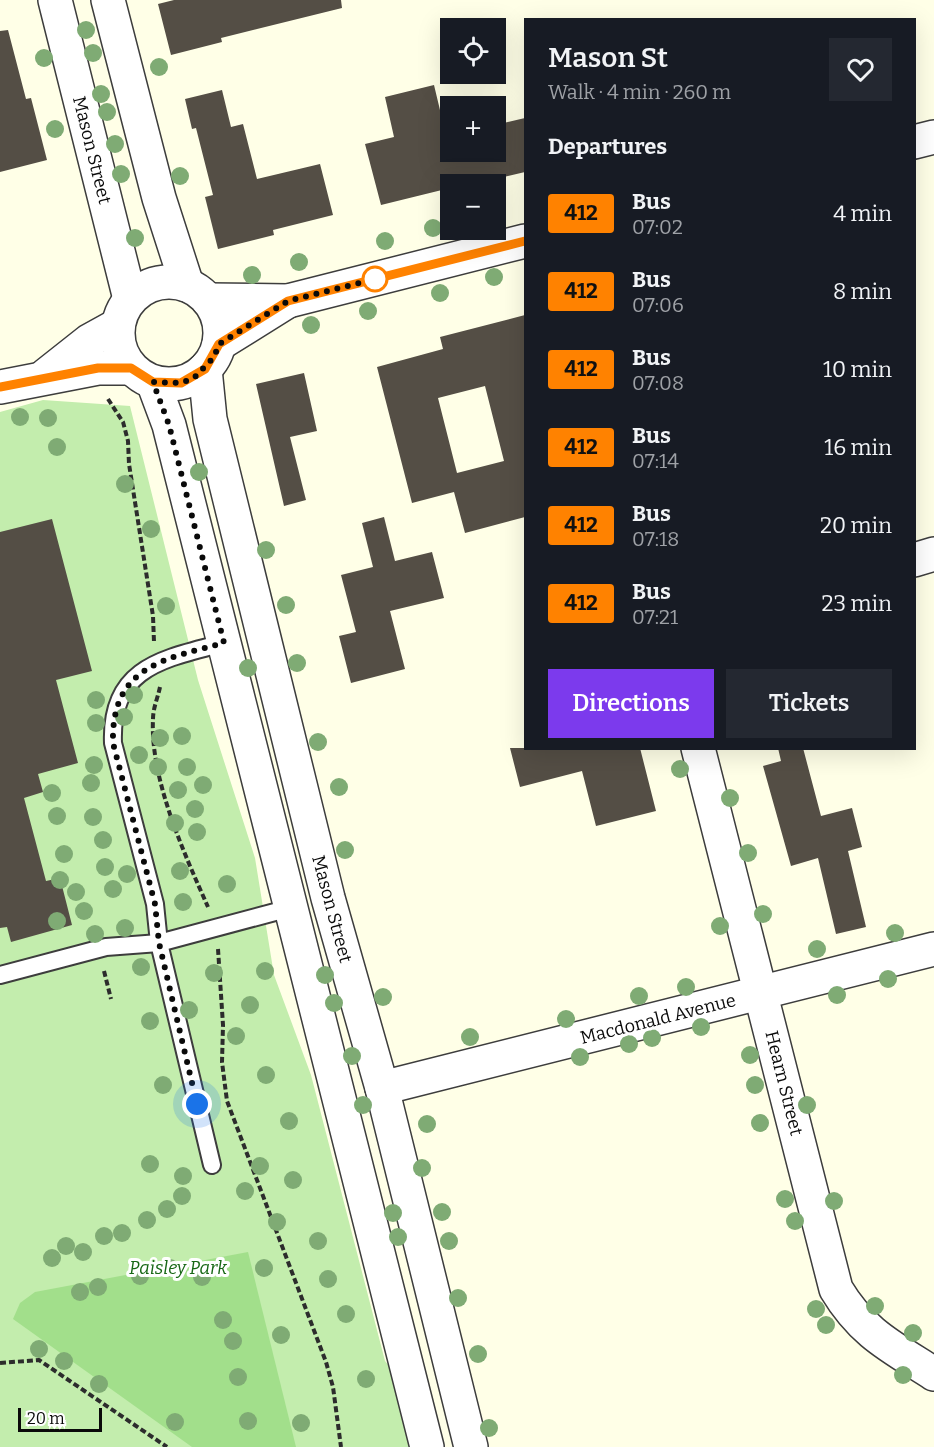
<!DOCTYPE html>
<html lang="en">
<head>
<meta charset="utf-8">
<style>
	body { margin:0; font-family:Bitter,serif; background:#242831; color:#f1f3f6; height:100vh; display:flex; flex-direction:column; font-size:22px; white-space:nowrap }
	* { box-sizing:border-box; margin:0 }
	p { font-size:20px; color:#9ea1a6 }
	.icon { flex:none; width:33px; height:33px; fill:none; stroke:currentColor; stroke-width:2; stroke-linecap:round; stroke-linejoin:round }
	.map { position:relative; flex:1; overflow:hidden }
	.drawer { position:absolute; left:524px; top:18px; width:392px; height:732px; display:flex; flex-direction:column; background:#171b24; border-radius:0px; box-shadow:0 6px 24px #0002 }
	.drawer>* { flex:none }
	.badge { padding:0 12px; border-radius:4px; font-size:21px; line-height:39px }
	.buttons { position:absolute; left:440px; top:18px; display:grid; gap:12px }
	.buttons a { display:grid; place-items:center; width:66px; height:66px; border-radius:0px; background:#171b24; box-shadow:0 6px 24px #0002; font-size:30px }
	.scale { position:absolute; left:18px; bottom:15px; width:84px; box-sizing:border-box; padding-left:6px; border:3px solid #0a0a0a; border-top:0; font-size:16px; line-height:21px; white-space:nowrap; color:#0a0a0a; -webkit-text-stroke:4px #fff; paint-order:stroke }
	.you { position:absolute; width:30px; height:30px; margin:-15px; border:4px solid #fff; border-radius:50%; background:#1a73e8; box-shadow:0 0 0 9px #1a73e833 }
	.map>.badge { position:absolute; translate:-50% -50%; box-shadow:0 0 0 3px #fff }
	h2 { padding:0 24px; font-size:22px; line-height:54px }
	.round { display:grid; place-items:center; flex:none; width:63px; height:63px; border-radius:0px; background:#242831 }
	.summary { display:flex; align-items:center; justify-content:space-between; height:102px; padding:0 24px }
	h1 { font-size:28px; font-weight:600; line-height:45px }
	.action { display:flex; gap:12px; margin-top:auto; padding:12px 24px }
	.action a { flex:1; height:69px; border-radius:0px; background:#7c3aed; color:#fff; font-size:24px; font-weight:600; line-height:69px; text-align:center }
	.action a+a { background:#242831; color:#f1f3f6 }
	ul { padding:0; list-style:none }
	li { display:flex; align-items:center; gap:18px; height:78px; padding:0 24px }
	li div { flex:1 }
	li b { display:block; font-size:22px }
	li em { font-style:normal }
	li .badge { min-width:66px; font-weight:700; text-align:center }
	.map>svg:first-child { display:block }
</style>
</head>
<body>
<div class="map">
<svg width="934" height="1447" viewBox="0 0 934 1447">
	<rect width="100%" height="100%" fill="#ffffe7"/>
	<path fill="#c3edad" d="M43 400 130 406 198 680 255 858 274 975 311 1075 385 1361 399 1377 415 1447H0V412Z"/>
	<path fill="#a2df8b" d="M248 1252 296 1447H192L13 1319 20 1303 35 1292Z"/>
	<g fill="#544e45" fill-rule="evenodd">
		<path d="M174 0H341L342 8 221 38 222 42 171 55 158 4Z"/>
		<path d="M8 30 26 99 31 98 47 160 0 172V31Z"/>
		<path d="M434 85 450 152H495V125L525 118V172L475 184H450V188L381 205 365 144 394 137 385 97Z"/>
		<path d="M222 90 231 127 243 124 257 179 320 164 333 215 273 230 274 235 218 249 205 197 213 195 196 128 192 129 185 99Z"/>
		<path d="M525 315V517L465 533 454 492 412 503 377 367 443 349 440 337ZM485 386 504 461 457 473 438 398Z"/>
		<path d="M304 373 317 431 290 437 306 500 284 506 256 384Z"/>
		<path d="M384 517 395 561 432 552 444 598 390 611 405 669 351 683 339 636 356 632 341 575 373 567 362 523Z"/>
		<path d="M52 519 92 671 56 680 78 763 38 774 43 792 24 798 46 881 60 878 72 925 11 942 7 927 0 928V532Z"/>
		<path d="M510 748H640L656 811 596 826 582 771 520 787Z"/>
		<path d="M778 748H803L821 816 852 808 862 847 848 851 866 927 836 934 818 858 791 866 763 766 781 761Z"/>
	</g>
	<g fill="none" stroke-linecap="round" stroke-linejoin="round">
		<g stroke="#3d3d3d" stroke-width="20">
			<g id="service">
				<path d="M0 975 106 947 159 943 290 908"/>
				<path d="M212 1165 159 943 155 904 113 743C110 667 163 659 223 643"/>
			</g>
		</g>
		<g stroke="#3d3d3d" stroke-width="36">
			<g id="minor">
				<path d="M46 375 89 341 118 325"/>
				<path d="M0 387 98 368H131"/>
				<path d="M914 560 934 554"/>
				<path d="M698 748 836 1289C863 1334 892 1347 934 1374"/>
				<path d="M382 1088 934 949"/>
			</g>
		</g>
		<g stroke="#3d3d3d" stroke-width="36">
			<g id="tertiary">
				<path d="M55 0 130 299"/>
				<path d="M108 0 159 198 187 285"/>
				<path d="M914 142 934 137"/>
				<circle cx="169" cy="333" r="51"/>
				<path d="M208 300 288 301 525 241"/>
				<path d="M219 344 288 301"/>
				<path d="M205 369 210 419 328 898 382 1088 471 1447"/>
				<path d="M153 382 169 425 427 1447"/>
			</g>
		</g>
		<g stroke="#2c2c2c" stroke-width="4" stroke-dasharray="6 3" stroke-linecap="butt">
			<path d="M108 399 123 422 128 441 129 464 153 616 154 642"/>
			<path d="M160 687C158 697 153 708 153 719 150 779 184 853 208 907"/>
			<path d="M218 949 223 1025 222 1062 227 1101 326 1362 333 1387 341 1447"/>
			<path d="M104 971 111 999"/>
			<path d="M0 1363 39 1360 167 1447"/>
		</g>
		<use href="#service" stroke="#fff" stroke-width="16"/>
		<use href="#minor" stroke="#fff" stroke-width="33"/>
		<use href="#tertiary" stroke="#fff" stroke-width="33"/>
	</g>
	<g fill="#7fab74">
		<circle cx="86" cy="30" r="9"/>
		<circle cx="93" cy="53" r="9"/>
		<circle cx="44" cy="58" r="9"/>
		<circle cx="159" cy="67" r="9"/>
		<circle cx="101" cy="94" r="9"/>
		<circle cx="107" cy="112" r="9"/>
		<circle cx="55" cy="129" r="9"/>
		<circle cx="115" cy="144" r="9"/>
		<circle cx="121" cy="174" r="9"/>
		<circle cx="180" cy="176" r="9"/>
		<circle cx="433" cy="228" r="9"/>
		<circle cx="135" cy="238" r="9"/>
		<circle cx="385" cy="241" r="9"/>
		<circle cx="299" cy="262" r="9"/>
		<circle cx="252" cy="275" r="9"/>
		<circle cx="494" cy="277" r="9"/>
		<circle cx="440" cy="293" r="9"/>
		<circle cx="368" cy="311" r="9"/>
		<circle cx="311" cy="325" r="9"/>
		<circle cx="20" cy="417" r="9"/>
		<circle cx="48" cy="418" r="9"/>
		<circle cx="57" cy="447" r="9"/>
		<circle cx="199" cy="472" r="9"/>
		<circle cx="125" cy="484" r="9"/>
		<circle cx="151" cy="529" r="9"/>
		<circle cx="266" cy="550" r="9"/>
		<circle cx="286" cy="605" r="9"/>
		<circle cx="166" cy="606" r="9"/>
		<circle cx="297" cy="663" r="9"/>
		<circle cx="248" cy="668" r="9"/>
		<circle cx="134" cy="695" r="9"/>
		<circle cx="96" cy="700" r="9"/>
		<circle cx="124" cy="717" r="9"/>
		<circle cx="96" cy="723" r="9"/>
		<circle cx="182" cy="736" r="9"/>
		<circle cx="160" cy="738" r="9"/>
		<circle cx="318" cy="742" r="9"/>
		<circle cx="139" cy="755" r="9"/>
		<circle cx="94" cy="765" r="9"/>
		<circle cx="158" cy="767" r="9"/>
		<circle cx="187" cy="767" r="9"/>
		<circle cx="680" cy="769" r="9"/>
		<circle cx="91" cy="783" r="9"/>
		<circle cx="203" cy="785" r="9"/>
		<circle cx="339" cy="787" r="9"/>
		<circle cx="178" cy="790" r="9"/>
		<circle cx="52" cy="793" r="9"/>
		<circle cx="730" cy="798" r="9"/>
		<circle cx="195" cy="809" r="9"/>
		<circle cx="57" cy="816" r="9"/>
		<circle cx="93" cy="817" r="9"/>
		<circle cx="175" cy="823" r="9"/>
		<circle cx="197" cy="832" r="9"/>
		<circle cx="103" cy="840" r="9"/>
		<circle cx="345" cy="850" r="9"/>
		<circle cx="748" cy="853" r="9"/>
		<circle cx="64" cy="854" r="9"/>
		<circle cx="105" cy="867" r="9"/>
		<circle cx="180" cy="871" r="9"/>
		<circle cx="127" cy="874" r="9"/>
		<circle cx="60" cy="880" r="9"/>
		<circle cx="227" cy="884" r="9"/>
		<circle cx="113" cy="889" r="9"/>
		<circle cx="76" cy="892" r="9"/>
		<circle cx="183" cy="902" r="9"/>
		<circle cx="84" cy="911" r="9"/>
		<circle cx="763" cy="914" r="9"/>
		<circle cx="57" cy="921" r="9"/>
		<circle cx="720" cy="926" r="9"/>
		<circle cx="125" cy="928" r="9"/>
		<circle cx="895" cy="933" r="9"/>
		<circle cx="95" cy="934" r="9"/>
		<circle cx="817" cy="949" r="9"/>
		<circle cx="141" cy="967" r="9"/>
		<circle cx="265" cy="971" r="9"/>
		<circle cx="214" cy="973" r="9"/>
		<circle cx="325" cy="975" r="9"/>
		<circle cx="888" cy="979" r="9"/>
		<circle cx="686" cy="987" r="9"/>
		<circle cx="837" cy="995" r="9"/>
		<circle cx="639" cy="996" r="9"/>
		<circle cx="383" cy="997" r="9"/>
		<circle cx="334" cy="1003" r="9"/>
		<circle cx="250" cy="1005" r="9"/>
		<circle cx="189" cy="1010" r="9"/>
		<circle cx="566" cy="1019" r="9"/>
		<circle cx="150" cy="1021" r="9"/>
		<circle cx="701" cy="1027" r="9"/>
		<circle cx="236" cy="1036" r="9"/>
		<circle cx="470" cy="1037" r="9"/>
		<circle cx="652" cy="1038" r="9"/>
		<circle cx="629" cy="1044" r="9"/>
		<circle cx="750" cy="1055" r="9"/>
		<circle cx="352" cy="1056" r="9"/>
		<circle cx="580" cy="1057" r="9"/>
		<circle cx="266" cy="1075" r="9"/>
		<circle cx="163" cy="1085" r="9"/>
		<circle cx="755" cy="1085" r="9"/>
		<circle cx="363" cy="1105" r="9"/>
		<circle cx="807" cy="1105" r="9"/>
		<circle cx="289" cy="1121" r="9"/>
		<circle cx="760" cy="1123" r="9"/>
		<circle cx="427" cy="1124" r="9"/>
		<circle cx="150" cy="1164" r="9"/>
		<circle cx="260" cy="1166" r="9"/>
		<circle cx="422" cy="1168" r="9"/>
		<circle cx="183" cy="1176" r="9"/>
		<circle cx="293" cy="1180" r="9"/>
		<circle cx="245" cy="1191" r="9"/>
		<circle cx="182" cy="1196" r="9"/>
		<circle cx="785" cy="1199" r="9"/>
		<circle cx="834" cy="1201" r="9"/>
		<circle cx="167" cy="1209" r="9"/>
		<circle cx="442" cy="1212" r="9"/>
		<circle cx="393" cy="1213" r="9"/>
		<circle cx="147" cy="1220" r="9"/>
		<circle cx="795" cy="1221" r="9"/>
		<circle cx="277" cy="1222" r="9"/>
		<circle cx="122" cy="1233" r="9"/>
		<circle cx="104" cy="1236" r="9"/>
		<circle cx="398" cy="1237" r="9"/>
		<circle cx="318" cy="1241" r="9"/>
		<circle cx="449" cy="1241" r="9"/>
		<circle cx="66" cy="1246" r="9"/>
		<circle cx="83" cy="1252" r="9"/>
		<circle cx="52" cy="1258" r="9"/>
		<circle cx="170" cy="1268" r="9"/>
		<circle cx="264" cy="1268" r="9"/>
		<circle cx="140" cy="1276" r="9"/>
		<circle cx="202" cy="1277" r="9"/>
		<circle cx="328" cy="1279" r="9"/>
		<circle cx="98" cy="1287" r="9"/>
		<circle cx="80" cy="1292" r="9"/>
		<circle cx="458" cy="1298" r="9"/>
		<circle cx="875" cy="1306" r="9"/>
		<circle cx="816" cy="1309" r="9"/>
		<circle cx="346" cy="1314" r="9"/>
		<circle cx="223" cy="1320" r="9"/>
		<circle cx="826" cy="1325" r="9"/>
		<circle cx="913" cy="1333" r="9"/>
		<circle cx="281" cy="1335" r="9"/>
		<circle cx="233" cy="1341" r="9"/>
		<circle cx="39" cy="1349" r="9"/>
		<circle cx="478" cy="1354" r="9"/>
		<circle cx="64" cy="1361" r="9"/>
		<circle cx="903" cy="1375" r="9"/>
		<circle cx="238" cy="1377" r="9"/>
		<circle cx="366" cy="1379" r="9"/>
		<circle cx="99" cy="1384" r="9"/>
		<circle cx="248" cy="1421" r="9"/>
		<circle cx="175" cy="1422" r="9"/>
		<circle cx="301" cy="1423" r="9"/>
		<circle cx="489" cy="1428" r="9"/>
	</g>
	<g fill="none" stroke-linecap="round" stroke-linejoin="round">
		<g stroke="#fff" stroke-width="14">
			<path id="line" d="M0 387 98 368H131L153 382 181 383 205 369 219 344 288 301 525 241"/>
		</g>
		<use href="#line" stroke="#ff8200" stroke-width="9"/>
		<path stroke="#0a0a0a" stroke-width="6" stroke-dasharray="0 10.8" d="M197 1104 159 943 155 904 113 743C111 667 163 659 224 643L169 425 153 382 181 383 194 378 214 357 219 344 288 301 375 279"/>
	</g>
	<circle fill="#fff" stroke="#ff8200" stroke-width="3" cx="375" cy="279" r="12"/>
	<g text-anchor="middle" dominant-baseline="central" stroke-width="6" stroke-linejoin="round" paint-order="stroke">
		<g font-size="18" fill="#0a0a0a" stroke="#fff">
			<text transform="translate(92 150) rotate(76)">Mason Street</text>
			<text transform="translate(332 909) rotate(75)">Mason Street</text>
			<text transform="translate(658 1019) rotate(-14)">Macdonald Avenue</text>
			<text transform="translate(784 1083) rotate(76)">Hearn Street</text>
		</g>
		<g font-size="18" font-style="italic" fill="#176715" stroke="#fff">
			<text x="178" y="1268">Paisley Park</text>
		</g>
	</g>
</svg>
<div class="buttons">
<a><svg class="icon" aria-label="locate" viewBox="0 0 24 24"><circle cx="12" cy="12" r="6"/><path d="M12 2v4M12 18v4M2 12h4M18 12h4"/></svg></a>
<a>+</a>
<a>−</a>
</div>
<div class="scale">20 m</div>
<div class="you" style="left:197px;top:1104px"></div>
<section class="drawer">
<div class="summary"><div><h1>Mason St</h1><p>Walk · 4 min · 260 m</p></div><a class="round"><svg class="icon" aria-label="heart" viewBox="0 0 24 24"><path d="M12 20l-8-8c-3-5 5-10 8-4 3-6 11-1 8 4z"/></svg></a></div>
<h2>Departures</h2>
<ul>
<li><span class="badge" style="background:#ff8200;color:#111">412</span><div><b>Bus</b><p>07:02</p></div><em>4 min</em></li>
<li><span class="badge" style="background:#ff8200;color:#111">412</span><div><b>Bus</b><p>07:06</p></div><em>8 min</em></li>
<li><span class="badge" style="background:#ff8200;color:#111">412</span><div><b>Bus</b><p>07:08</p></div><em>10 min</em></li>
<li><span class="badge" style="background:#ff8200;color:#111">412</span><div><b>Bus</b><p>07:14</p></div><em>16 min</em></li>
<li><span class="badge" style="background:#ff8200;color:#111">412</span><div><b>Bus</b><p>07:18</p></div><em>20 min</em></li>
<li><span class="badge" style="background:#ff8200;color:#111">412</span><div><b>Bus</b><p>07:21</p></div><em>23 min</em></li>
</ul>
<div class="action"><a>Directions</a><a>Tickets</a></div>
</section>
</div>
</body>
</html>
